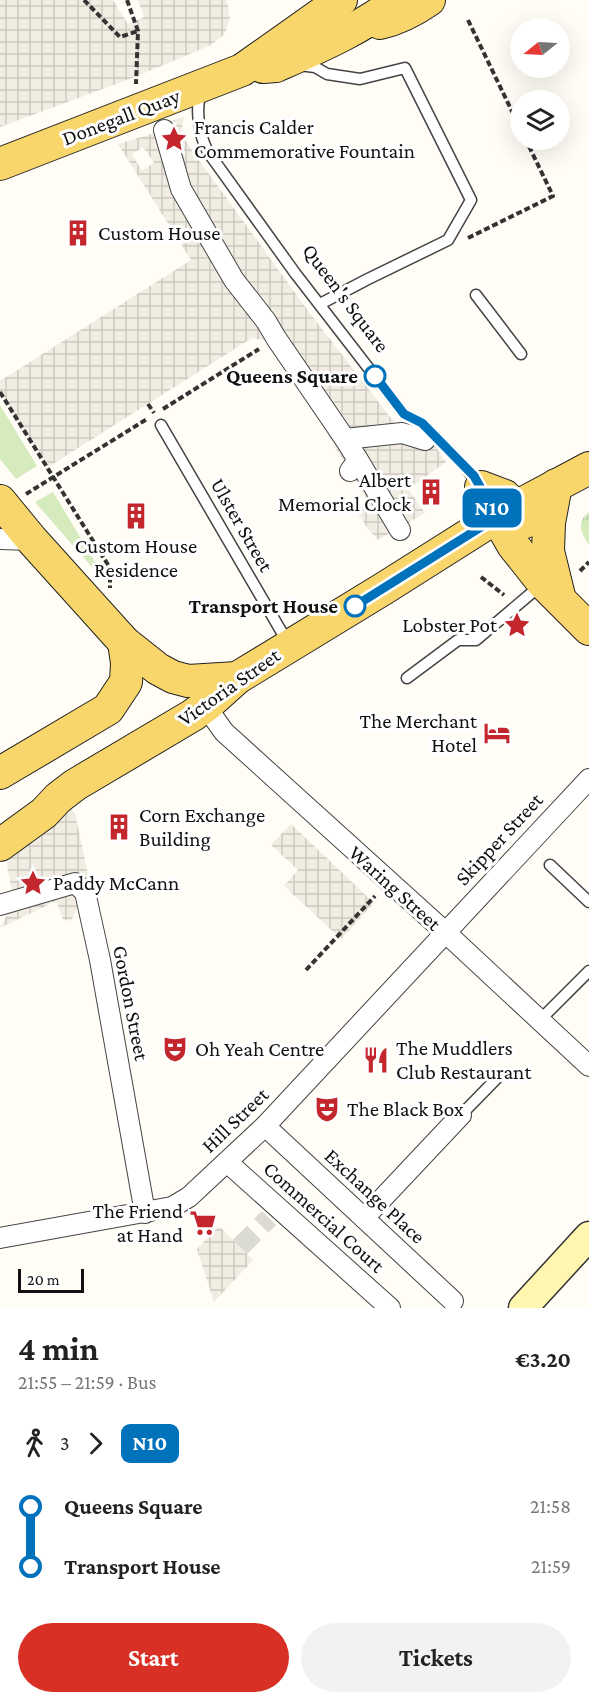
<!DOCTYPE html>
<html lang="en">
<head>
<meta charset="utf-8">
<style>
	body { margin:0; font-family:"Crimson Pro",serif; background:#f2f2f2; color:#222; height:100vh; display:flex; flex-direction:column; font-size:22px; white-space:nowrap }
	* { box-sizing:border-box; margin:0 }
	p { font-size:20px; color:#767676 }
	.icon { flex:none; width:33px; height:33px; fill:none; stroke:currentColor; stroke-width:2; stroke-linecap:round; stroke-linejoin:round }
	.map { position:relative; height:1308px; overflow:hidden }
	.sheet { display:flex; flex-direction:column; background:#fff; flex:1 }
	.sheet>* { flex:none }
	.badge { padding:0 12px; border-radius:9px; font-size:21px; line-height:39px }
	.needle { width:39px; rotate:252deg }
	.controls { position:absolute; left:510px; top:18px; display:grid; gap:12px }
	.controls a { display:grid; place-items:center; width:60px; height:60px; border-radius:50%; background:#fff; box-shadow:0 6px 24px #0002; font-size:30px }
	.scale { position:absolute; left:18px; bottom:15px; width:66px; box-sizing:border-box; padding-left:6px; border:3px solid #111; border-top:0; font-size:16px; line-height:21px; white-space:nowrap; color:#111; -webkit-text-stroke:4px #fff; paint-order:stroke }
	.map>.badge { position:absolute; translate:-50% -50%; box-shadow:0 0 0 3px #fff }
	.legs { display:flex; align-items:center; gap:9px; height:66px; padding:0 18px; font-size:20px }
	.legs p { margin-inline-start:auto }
	.headline { display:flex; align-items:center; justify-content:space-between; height:102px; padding:0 18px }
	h1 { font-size:33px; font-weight:700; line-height:45px }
	.action { display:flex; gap:12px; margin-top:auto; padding:12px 18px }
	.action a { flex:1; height:69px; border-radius:36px; background:#d93025; color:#fff; font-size:24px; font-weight:700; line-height:69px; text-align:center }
	.action a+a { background:#f2f2f2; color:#222 }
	ul { padding:0 18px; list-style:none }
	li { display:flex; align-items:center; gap:21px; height:60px; font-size:22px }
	li i { display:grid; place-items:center; width:9px; height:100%; margin:0 8px; background:currentColor }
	li i::after { content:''; width:15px; height:15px; margin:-8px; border:4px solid; border-radius:50%; background:#fff }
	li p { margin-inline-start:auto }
	li:first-child i { background:linear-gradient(#0000 50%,currentColor 0) }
	li:last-child i { background:linear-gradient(currentColor 50%,#0000 0) }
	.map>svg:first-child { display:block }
</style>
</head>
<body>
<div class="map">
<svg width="589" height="1308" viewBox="0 0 589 1308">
	<defs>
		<pattern id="park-tufts" width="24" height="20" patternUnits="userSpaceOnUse" patternTransform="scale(1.5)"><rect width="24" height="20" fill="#d5ebbd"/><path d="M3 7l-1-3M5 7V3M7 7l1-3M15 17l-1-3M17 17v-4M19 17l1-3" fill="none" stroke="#b6c8a1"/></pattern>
		<pattern id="plaza-grid" width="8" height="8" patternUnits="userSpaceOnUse" patternTransform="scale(1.5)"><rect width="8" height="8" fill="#f1ede2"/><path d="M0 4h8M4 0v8" fill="none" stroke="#cecac1"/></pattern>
	</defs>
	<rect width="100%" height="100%" fill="#fffdf5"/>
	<g fill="#d5ebbd">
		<path d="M0 405 37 466 16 479 0 459Z"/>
		<path d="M53 492 100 570 97 573 35 502Z"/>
	</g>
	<path fill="url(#park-tufts)" d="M589 512V545C581 534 576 521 589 512Z"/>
	<g fill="url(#plaza-grid)" fill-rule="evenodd">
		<path d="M0 0H113L128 24 144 17 138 0H227L230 19 224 35 209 46 135 77 0 127Z"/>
		<path d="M184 117 181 133 191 149 309 312 394 422 401 428 429 441 436 447 446 462 408 489 425 513 378 540 368 529 357 512 370 505 272 342 252 338 48 467 0 392V381L191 260 118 144 164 130 170 121ZM143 147 154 163 142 171 132 154Z"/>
		<path d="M58 798 75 813 88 875 85 892 71 921 63 919 56 901 0 928 14 902 7 866 11 836Z"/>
		<path d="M291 824 374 903 341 939 284 886 298 870 271 845Z"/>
		<path d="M219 1226 253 1260 214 1302 197 1249Z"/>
	</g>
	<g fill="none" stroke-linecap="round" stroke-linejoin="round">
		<path stroke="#dbdad3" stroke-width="20" stroke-dasharray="20 10" stroke-linecap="butt" d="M240 1247 269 1218"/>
		<g stroke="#444" stroke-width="13">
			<g id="lane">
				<path d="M299 65 315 67 327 74 360 79 405 68 471 200 448 240 368 279 320 304"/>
				<path d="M201 91C195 109 199 135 208 152L295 273 404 414 422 423 466 468 479 485"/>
				<path d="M476 295 521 354"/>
				<path d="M161 425 288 643"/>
				<path d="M407 678 458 640H476L541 585"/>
				<path d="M550 865 589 902"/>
				<path d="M540 1020 589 971"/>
				<path d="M461 1115 500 1075"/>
			</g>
		</g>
		<g stroke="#444" stroke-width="22">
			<g id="street">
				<path d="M164 130 181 189 234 280 266 321 276 338 345 439 358 460 350 471"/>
				<path d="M345 439 402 433 425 440"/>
				<path d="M358 460 400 530"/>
				<path d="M0 539 32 540"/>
				<path d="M208 704 214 718 224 732 445 932 589 1066"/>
				<path d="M0 905 75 883 85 892 100 960 145 1213"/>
				<path d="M265 1126 453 1301"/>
				<path d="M227 1162 390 1308"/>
				<path d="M364 1218 461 1115"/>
				<path d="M0 1238 172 1207 189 1197 265 1126 589 779"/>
			</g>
		</g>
		<g stroke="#333" stroke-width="31">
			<path id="secondary" d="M523 1308 589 1236"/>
		</g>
		<g stroke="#222" stroke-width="34">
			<g id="primary">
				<path d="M380 23C398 19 413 11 429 0"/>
				<path d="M263 67 276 66C319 47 361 29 398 0"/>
				<path d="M0 164 242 70 341 0"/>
				<path d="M556 485 549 523 548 551 559 596"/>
				<path d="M481 487 505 496 525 522"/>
				<path d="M0 501 32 540 124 642 158 669 173 677 188 681 237 678"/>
				<path d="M497 517 513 545 543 583 589 629"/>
				<path d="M0 773 108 709 126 682 127 663 124 642"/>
				<path d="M0 845 44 813 58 798 75 785 193 715 208 704 237 678 383 589 497 517 589 468"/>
			</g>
		</g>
		<g stroke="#333" stroke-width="4" stroke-dasharray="6 3" stroke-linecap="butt">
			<path d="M84 0 120 37 138 31"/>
			<path d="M127 0 138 31 136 84"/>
			<path d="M468 20 520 128"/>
			<path d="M468 238 553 196 526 140"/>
			<path d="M0 392 110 568V588"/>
			<path d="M148 404 154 413"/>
			<path d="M163 409 259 349"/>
			<path d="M26 494 147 419"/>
			<path d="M580 571 589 562"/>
			<path d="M481 577 504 595"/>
			<path d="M306 970 375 896"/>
		</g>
		<use href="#lane" stroke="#fff" stroke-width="10"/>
		<use href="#street" stroke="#fff" stroke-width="20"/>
		<use href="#secondary" stroke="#fff6b0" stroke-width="28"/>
		<use href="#primary" stroke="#f9d66b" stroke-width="32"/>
	</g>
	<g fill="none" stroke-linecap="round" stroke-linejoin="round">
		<g stroke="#fff" stroke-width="14">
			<path id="line-1" d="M355 606 497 517 474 476 422 423 404 414 375 376"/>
		</g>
		<use href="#line-1" stroke="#0072bc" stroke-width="9"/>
	</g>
	<defs>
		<g id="sight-bare" transform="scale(2.07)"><path d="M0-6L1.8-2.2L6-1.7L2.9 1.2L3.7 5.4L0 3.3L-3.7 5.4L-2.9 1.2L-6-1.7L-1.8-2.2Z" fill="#c4262e" stroke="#fff" stroke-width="2.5" paint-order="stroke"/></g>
		<g id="building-bare" transform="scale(2.07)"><path d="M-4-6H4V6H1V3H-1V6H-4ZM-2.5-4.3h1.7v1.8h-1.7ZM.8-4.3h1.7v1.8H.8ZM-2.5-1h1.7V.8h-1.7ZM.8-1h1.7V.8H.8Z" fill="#c4262e" stroke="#fff" stroke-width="2.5" paint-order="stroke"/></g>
		<g id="hotel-bare" transform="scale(2.07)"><path d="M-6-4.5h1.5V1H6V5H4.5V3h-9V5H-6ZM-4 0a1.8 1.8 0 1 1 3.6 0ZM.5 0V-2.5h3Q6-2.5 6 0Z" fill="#c4262e" stroke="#fff" stroke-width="2.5" paint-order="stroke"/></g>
		<g id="theatre-bare" transform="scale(2.07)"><path d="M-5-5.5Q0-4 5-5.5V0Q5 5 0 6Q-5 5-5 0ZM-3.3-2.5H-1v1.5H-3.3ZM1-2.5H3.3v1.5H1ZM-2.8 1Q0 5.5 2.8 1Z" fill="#c4262e" stroke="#fff" stroke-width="2.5" paint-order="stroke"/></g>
		<g id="restaurant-bare" transform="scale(2.07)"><path d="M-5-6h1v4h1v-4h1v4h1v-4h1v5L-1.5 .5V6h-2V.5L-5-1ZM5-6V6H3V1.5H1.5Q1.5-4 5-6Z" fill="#c4262e" stroke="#fff" stroke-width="2.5" paint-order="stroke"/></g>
		<g id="supermarket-bare" transform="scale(2.07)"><path d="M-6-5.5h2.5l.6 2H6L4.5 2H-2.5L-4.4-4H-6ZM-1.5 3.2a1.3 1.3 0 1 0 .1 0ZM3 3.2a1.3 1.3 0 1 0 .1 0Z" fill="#c4262e" stroke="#fff" stroke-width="2.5" paint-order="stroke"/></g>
	</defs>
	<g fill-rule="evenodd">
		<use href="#sight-bare" x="174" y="139"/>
		<use href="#building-bare" x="78" y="233"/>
		<use href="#building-bare" x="431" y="492"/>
		<use href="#building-bare" x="136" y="516"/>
		<use href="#sight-bare" x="517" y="625"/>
		<use href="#hotel-bare" x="497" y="733"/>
		<use href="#building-bare" x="119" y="827"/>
		<use href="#sight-bare" x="33" y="883"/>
		<use href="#theatre-bare" x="175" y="1049"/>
		<use href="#restaurant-bare" x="376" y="1060"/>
		<use href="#theatre-bare" x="327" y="1109"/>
		<use href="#supermarket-bare" x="203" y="1223"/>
	</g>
	<g fill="#fff" stroke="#0072bc" stroke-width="3">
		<circle cx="375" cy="376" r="10"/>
		<circle cx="355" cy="606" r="10"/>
	</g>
	<g text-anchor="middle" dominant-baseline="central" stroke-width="6" stroke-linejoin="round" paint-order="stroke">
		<g font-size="21" fill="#111" stroke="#fff">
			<text transform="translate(121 117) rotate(-21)">Donegall Quay</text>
			<text transform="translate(346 298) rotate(53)">Queen's Square</text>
			<text transform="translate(242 525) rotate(60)">Ulster Street</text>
			<text transform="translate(229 687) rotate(-35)">Victoria Street</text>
			<text transform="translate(499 839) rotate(-47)">Skipper Street</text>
			<text transform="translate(395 888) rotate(42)">Waring Street</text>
			<text transform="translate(131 1003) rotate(79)">Gordon Street</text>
			<text transform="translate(235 1120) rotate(-44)">Hill Street</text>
			<text transform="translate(375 1196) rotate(43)">Exchange Place</text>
			<text transform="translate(324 1217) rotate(42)">Commercial Court</text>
		</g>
		<g font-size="21" fill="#111" stroke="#fff" text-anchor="start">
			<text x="194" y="127">Francis Calder<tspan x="194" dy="24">Commemorative Fountain</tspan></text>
			<text x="98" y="233">Custom House</text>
			<text x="411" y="480" text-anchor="end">Albert<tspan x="411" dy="24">Memorial Clock</tspan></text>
			<text x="136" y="546" text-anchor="middle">Custom House<tspan x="136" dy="24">Residence</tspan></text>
			<text x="497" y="625" text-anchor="end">Lobster Pot</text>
			<text x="477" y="721" text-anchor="end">The Merchant<tspan x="477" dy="24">Hotel</tspan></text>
			<text x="139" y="815">Corn Exchange<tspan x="139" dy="24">Building</tspan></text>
			<text x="53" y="883">Paddy McCann</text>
			<text x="396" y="1048">The Muddlers<tspan x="396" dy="24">Club Restaurant</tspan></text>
			<text x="195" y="1049">Oh Yeah Centre</text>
			<text x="347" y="1109">The Black Box</text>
			<text x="183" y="1211" text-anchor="end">The Friend<tspan x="183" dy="24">at Hand</tspan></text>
		</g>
		<g font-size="21" font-weight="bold" fill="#111" stroke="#fff" text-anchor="end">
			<text x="358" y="376">Queens Square</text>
			<text x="338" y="606">Transport House</text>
		</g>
	</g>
</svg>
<div class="controls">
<a><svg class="needle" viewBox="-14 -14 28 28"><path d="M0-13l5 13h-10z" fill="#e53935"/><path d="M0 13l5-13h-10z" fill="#767676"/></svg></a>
<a><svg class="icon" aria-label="layers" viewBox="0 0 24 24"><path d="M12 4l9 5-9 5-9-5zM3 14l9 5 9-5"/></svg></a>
</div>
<div class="scale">20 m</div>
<b class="badge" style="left:492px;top:508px;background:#0072bc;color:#fff">N10</b>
</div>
<section class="sheet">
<div class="headline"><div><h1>4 min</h1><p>21:55 – 21:59 · Bus</p></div><b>€3.20</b></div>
<div class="legs"><svg class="icon" aria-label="walk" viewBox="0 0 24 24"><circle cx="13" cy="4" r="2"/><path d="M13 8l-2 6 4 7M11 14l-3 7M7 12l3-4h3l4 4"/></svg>3<svg class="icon" aria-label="forward" viewBox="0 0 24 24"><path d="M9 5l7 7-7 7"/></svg><b class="badge" style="background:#0072bc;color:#fff">N10</b></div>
<ul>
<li><i style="color:#0072bc"></i><b>Queens Square</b><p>21:58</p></li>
<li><i style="color:#0072bc"></i><b>Transport House</b><p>21:59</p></li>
</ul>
<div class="action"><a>Start</a><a>Tickets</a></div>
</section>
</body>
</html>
